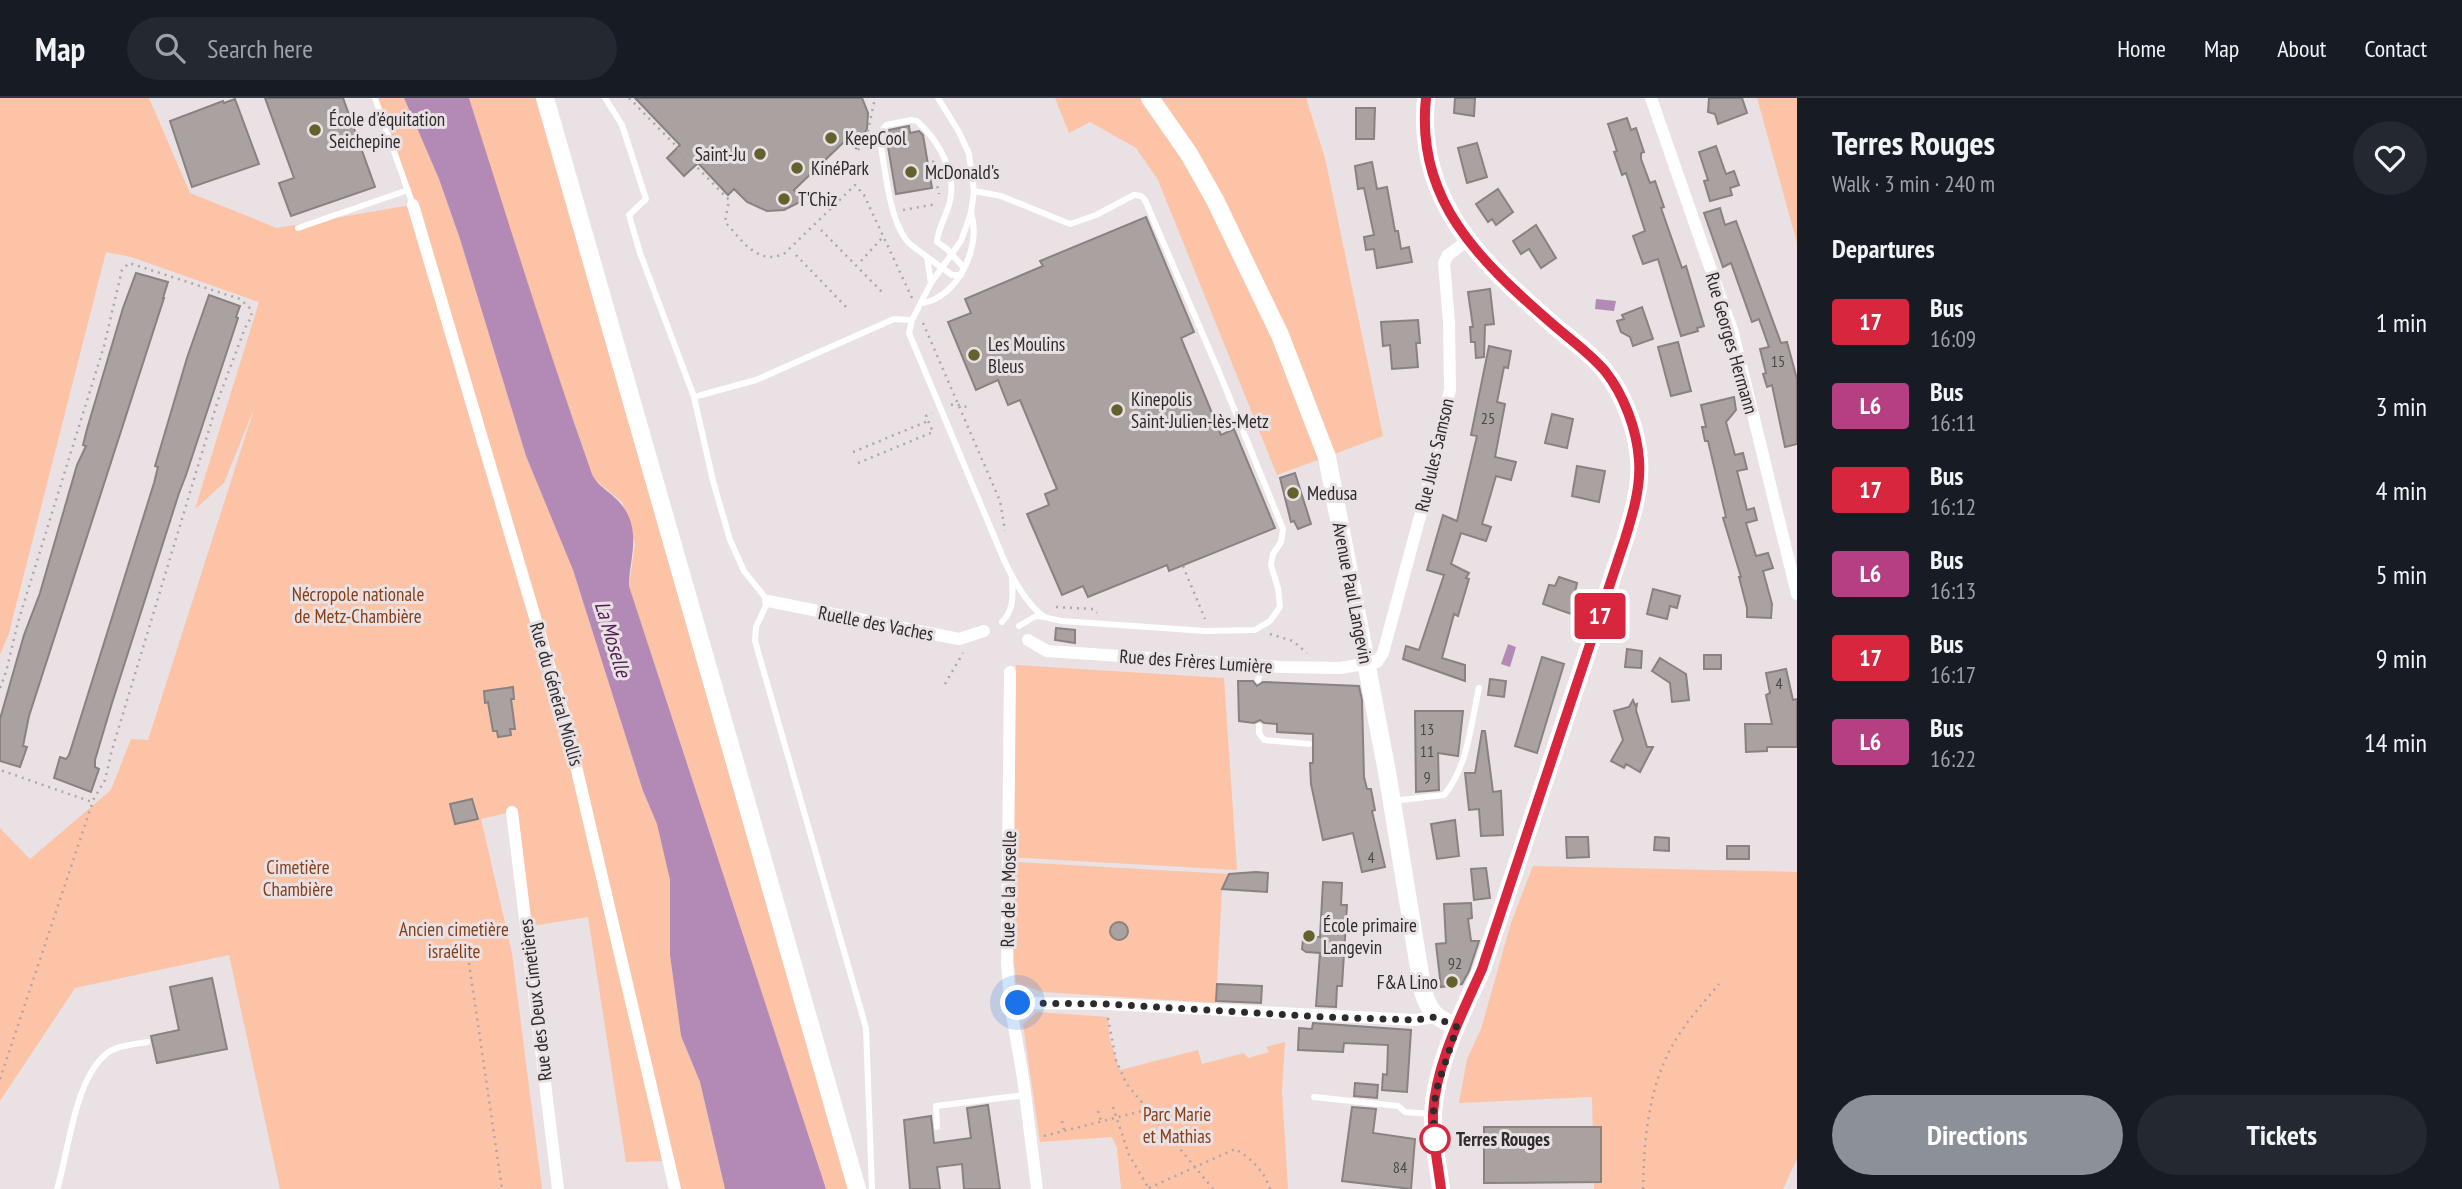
<!DOCTYPE html>
<html lang="en">
<head>
<meta charset="utf-8">
<style>
	body { margin:0; font-family:"PT Sans Narrow",sans-serif; background:#242831; color:#f1f3f6; height:100vh; display:flex; flex-direction:column; font-size:26px; white-space:nowrap }
	* { box-sizing:border-box; margin:0 }
	p { font-size:23px; color:#9ea1a6 }
	.icon { flex:none; width:38px; height:38px; fill:none; stroke:currentColor; stroke-width:2; stroke-linecap:round; stroke-linejoin:round }
	.map { position:relative; flex:1; overflow:hidden }
	.details { display:flex; flex-direction:column; background:#171b24; width:665px }
	.details>* { flex:none }
	.badge { padding:0 14px; border-radius:5px; font-size:24px; line-height:46px }
	.you { position:absolute; width:35px; height:35px; margin:-18px; border:5px solid #fff; border-radius:50%; background:#1a73e8; box-shadow:0 0 0 10px #1a73e833 }
	.map>.badge { position:absolute; translate:-50% -50%; box-shadow:0 0 0 4px #fff }
	h2 { padding:0 35px; font-size:26px; line-height:63px }
	.round { display:grid; place-items:center; flex:none; width:74px; height:74px; border-radius:37px; background:#242831 }
	.head { display:flex; align-items:center; justify-content:space-between; height:119px; padding:0 35px }
	h1 { font-size:33px; font-weight:600; line-height:52px }
	.cta { display:flex; gap:14px; margin-top:auto; padding:14px 35px }
	.cta a { flex:1; height:80px; border-radius:42px; background:#8c9099; color:#fff; font-size:28px; font-weight:600; line-height:80px; text-align:center }
	.cta a+a { background:#242831; color:#f1f3f6 }
	ul { padding:0; list-style:none }
	li { display:flex; align-items:center; gap:21px; height:84px; padding:0 35px }
	li div { flex:1 }
	li b { display:block; font-size:26px }
	li em { font-style:normal }
	li .badge { min-width:77px; font-weight:700; text-align:center }
	header { display:flex; align-items:center; gap:42px; box-sizing:border-box; height:98px; padding:0 35px; background:#171b24; border-bottom:2px solid #363941 }
	header strong { font-size:33px }
	nav { display:flex; gap:38px; margin-inline-start:auto; font-size:24px }
	.search { width:490px; height:63px; background:#242831; display:flex; align-items:center; gap:18px; box-sizing:border-box; padding:0 24px; border-radius:38px; color:#9ea1a6; font-size:26px }
	main { display:flex; flex:1; min-height:0 }
	.map>svg:first-child { display:block }
</style>
</head>
<body>
<header>
<strong>Map</strong>
<div class="search"><svg class="icon" aria-label="search" viewBox="0 0 24 24"><circle cx="10" cy="10" r="6"/><path d="M15 15l6 6"/></svg>Search here</div>
<nav><a>Home</a><a>Map</a><a>About</a><a>Contact</a></nav>
</header>
<main>
<div class="map">
<svg width="1797" height="1091" viewBox="0 0 1797 1091">
	<rect width="100%" height="100%" fill="#e9e1e3"/>
	<g fill="#fcc3a7">
		<path d="M0 0H149L190 95 277 130 411 107 375 0H404L439 81 460 141 526 358 573 472 643 693 657 726 670 782V857L681 938 700 984 725 1091H675L669 1063 626 1064 588 819 526 829 511 714 481 721 512 855 542 1091H280L229 857 75 890 0 1003V730L30 761 111 692 131 641 148 642 255 308 224 385 195 411 259 204 131 159 106 154 9 535 0 557Z"/>
		<path d="M469 0H545L857 1091H826L629 488 635 446 622 404 594 381 538 221Z"/>
		<path d="M1055 0H1306L1325 60 1383 338 1277 377 1158 82 1136 50 1090 24 1069 35Z"/>
		<path d="M1757 0H1797V145L1762 18Z"/>
		<path d="M1016 567 1224 580 1237 772 1009 759Z"/>
		<path d="M1015 764 1229 776 1222 791 1216 905 1043 894 1016 885 1013 850Z"/>
		<path d="M1533 768 1797 774V1061L1783 1091H1594L1592 999 1459 1005 1467 961 1481 931 1511 825Z"/>
		<path d="M1037 914 1108 919 1110 942 1120 972 1198 952 1202 966 1244 955 1248 960 1269 954 1266 949 1285 944 1282 993 1288 1091H1121L1117 1050 1112 1039 1040 1044 1023 926Z"/>
	</g>
	<g fill="#b389b5">
		<path d="M404 0H469C509 126 548 252 592 376 599 393 623 397 631 425 637 447 629 466 629 488L826 1091H725L700 984 681 938 670 857V782L657 726 643 693 573 472 526 358 460 141 439 81Z"/>
		<path d="M1596 201 1616 203 1614 213 1595 211Z"/>
		<path d="M1508 546 1516 549 1510 569 1501 566Z"/>
	</g>
	<g fill="#a9a2a1" stroke="#898281" stroke-width="2">
		<path d="M265 0H343L375 89 291 118 279 85 294 80Z"/>
		<path d="M635 0H862L868 15 867 31 856 50 847 41 794 92 804 102 784 112 767 113 747 104 734 91 728 97 698 65 684 78 667 60 680 47Z"/>
		<path d="M1455 0H1475L1474 18 1454 15Z"/>
		<path d="M1709 0H1742L1747 15 1718 26 1715 16 1708 14Z"/>
		<path d="M235 1 259 66 192 89 170 23 223 3 224 5Z"/>
		<path d="M1356 10H1375L1374 41H1356Z"/>
		<path d="M1627 20 1631 32 1636 30 1644 54 1641 55V61L1650 85 1655 83 1664 109 1661 110 1682 170 1686 168 1704 228 1697 230 1698 233 1681 238 1658 161 1643 166 1633 138 1645 133 1626 75 1622 77 1614 54 1617 53 1608 26Z"/>
		<path d="M909 28 910 35 919 33 923 37 932 90 896 96 886 37 889 32Z"/>
		<path d="M1477 45 1487 79 1467 85 1458 50Z"/>
		<path d="M1716 48 1726 76 1734 73 1739 87 1730 90 1732 97 1710 103 1704 83 1708 82 1699 54Z"/>
		<path d="M1372 64 1377 91 1387 89 1395 133H1398L1401 151 1409 149 1412 164 1377 170 1374 151 1366 152 1364 139 1374 137 1364 90 1358 91 1355 68Z"/>
		<path d="M1498 91 1513 114 1496 127 1492 121 1488 124 1476 106Z"/>
		<path d="M1720 110 1725 127 1736 123 1781 245 1787 244 1797 281V346L1785 349 1772 287 1767 289 1763 276 1766 275 1760 251 1769 249 1759 221 1752 224 1731 165 1723 169 1704 115Z"/>
		<path d="M1146 119 1194 234 1181 240 1221 337 1234 331 1275 430 1169 473 1167 467 1088 499 1083 488 1062 497 1027 416 1049 407 1045 396 1057 391 1020 302 1008 307 998 282 976 292 948 224 971 215 965 201 1043 168 1040 163Z"/>
		<path d="M1536 127 1556 160 1541 170 1529 151 1521 156 1513 143Z"/>
		<path d="M136 175 168 184 163 200H164L29 618 23 648 27 649 20 669 0 663V621L24 537 40 495 77 367 86 348 83 347 87 331 123 210Z"/>
		<path d="M1490 191 1494 226 1485 227 1484 259 1476 260 1475 244H1471L1470 229H1473L1468 194Z"/>
		<path d="M209 197 240 208 236 219 238 220 186 377 179 395 112 605 95 662V669L99 671 91 694 54 680 60 659 66 661 69 657 154 385 158 369 155 368 187 260Z"/>
		<path d="M1642 209 1653 241 1633 248 1630 239 1621 234 1617 223 1624 221 1622 217Z"/>
		<path d="M1418 222 1420 245H1416L1418 269 1392 271 1390 247 1383 248 1381 224Z"/>
		<path d="M1678 244 1691 293 1671 298 1658 249Z"/>
		<path d="M1489 248 1511 253 1508 270 1504 269 1497 304 1505 306 1495 359 1516 364 1511 382 1496 378 1482 426 1491 429 1486 443 1461 435 1451 466 1469 475 1466 480 1469 481 1458 518 1454 516 1442 560 1465 567V583L1403 561 1406 548 1419 552 1444 477 1427 472 1443 417 1457 423 1477 338 1471 337Z"/>
		<path d="M1734 299 1736 312 1726 324 1735 357 1743 355 1747 371 1737 373 1747 412 1754 410 1757 422 1746 425 1756 458 1768 455 1773 470 1763 473 1772 506 1771 520 1747 519V510L1739 479H1741L1723 420 1726 419 1708 343H1705L1702 329H1706L1701 307Z"/>
		<path d="M1552 316 1573 321 1567 350 1545 345Z"/>
		<path d="M1577 368 1605 373 1599 404 1572 398Z"/>
		<path d="M1295 375 1311 426 1298 431 1294 423 1291 424 1280 380Z"/>
		<path d="M1559 479 1577 485 1575 495H1577L1571 516 1543 506 1549 487 1555 488Z"/>
		<path d="M1653 491 1680 498 1677 510 1670 508 1667 521 1647 516Z"/>
		<path d="M1056 530 1075 532V545L1055 542Z"/>
		<path d="M1627 551 1642 553 1641 570 1625 569Z"/>
		<rect x="1704" y="557" width="17" height="14"/>
		<path d="M1542 559 1564 566 1537 655 1515 648Z"/>
		<path d="M1660 560 1686 576 1689 602 1672 604 1670 585 1652 573Z"/>
		<path d="M1786 571 1793 602 1797 601V649H1767V653L1746 654 1745 626H1772L1766 597 1770 595 1766 575Z"/>
		<path d="M1490 581 1506 583 1504 599 1488 597Z"/>
		<path d="M1238 583H1253L1257 588 1263 584 1359 588 1362 602 1364 679 1367 691H1371L1375 712 1372 713 1385 769 1362 774 1353 735 1323 742 1311 686 1310 665H1313V636L1277 634V626L1264 625 1260 622 1254 625 1239 623Z"/>
		<path d="M513 589 514 601H511L515 631H510L511 637 498 639 497 633H493L488 604 485 605 484 593Z"/>
		<path d="M1633 602 1635 607 1637 606 1636 612 1647 649H1653L1640 674 1626 666 1624 670 1611 663 1623 642 1614 613 1629 609Z"/>
		<path d="M1415 613H1463L1458 658 1438 655 1439 692 1416 694Z"/>
		<path d="M1482 633H1485L1493 694 1501 693 1503 737 1481 738 1479 711 1469 712 1465 675H1475Z"/>
		<path d="M472 701 478 721 455 726 450 706Z"/>
		<path d="M1455 722 1459 758 1437 761 1431 726Z"/>
		<path d="M1566 739H1588L1589 759 1567 760Z"/>
		<path d="M1655 739 1669 740V753L1654 752Z"/>
		<rect x="1727" y="748" width="22" height="13"/>
		<path d="M1486 770 1490 800 1474 802 1471 771Z"/>
		<path d="M1256 774 1268 775 1267 794 1222 791 1229 776Z"/>
		<path d="M1323 784 1342 785 1341 807H1347L1342 888H1337L1336 909 1316 908 1320 855 1306 854 1302 851 1303 842 1306 839H1320Z"/>
		<path d="M1471 805 1472 820 1468 821 1471 843H1479L1469 873 1462 886 1441 889 1436 846 1446 845 1444 806Z"/>
		<circle cx="1119" cy="833" r="9"/>
		<path d="M212 880 227 951 157 965 151 938 179 932 170 889Z"/>
		<path d="M1217 886 1262 888 1261 905 1216 903Z"/>
		<path d="M1313 925 1411 932 1407 994 1382 992 1383 976 1387 977 1388 947 1344 945 1343 954 1298 952 1299 930 1312 931Z"/>
		<path d="M1355 985 1378 987 1377 1000 1354 998Z"/>
		<path d="M988 1007 1000 1091H964L962 1066 937 1069 940 1091H910L904 1022 931 1018 934 1045 971 1040 967 1010Z"/>
		<path d="M1352 1009 1376 1011 1373 1035 1415 1041 1411 1091 1342 1083Z"/>
		<path d="M1484 1029H1601V1084L1484 1085Z"/>
	</g>
	<g fill="none" stroke-linecap="round" stroke-linejoin="round">
		<g stroke="#aea7a9" stroke-width="2.5" stroke-dasharray="2 5" stroke-linecap="butt">
			<path d="M629 0 729 102 725 124C742 142 758 169 785 155L855 87 864 97 912 200"/>
			<path d="M858 52 867 37 875 0"/>
			<path d="M934 64 932 63 939 96"/>
			<path d="M903 112 937 106"/>
			<path d="M821 132 882 194"/>
			<path d="M796 157 849 212"/>
			<path d="M861 163 882 140"/>
			<path d="M923 225 1000 403 1005 433"/>
			<path d="M951 307 955 306 971 310"/>
			<path d="M853 354 928 323"/>
			<path d="M858 365 933 334 926 318 932 315"/>
			<path d="M1183 468 1205 521"/>
			<path d="M1056 509 1093 511 1097 515"/>
			<path d="M1270 536 1293 543 1307 555"/>
			<path d="M945 586 963 555"/>
			<path d="M0 590 6 574 18 524 104 248 122 172 129 165 240 201 249 209 252 218 245 230 218 302 112 652 105 682 92 704 0 672"/>
			<path d="M469 865 502 1091"/>
			<path d="M1108 920 1116 962 1126 985 1213 1091"/>
			<path d="M0 981 92 706"/>
			<path d="M1113 1009 1129 1057 1149 1091"/>
			<path d="M1098 1013 1101 1023"/>
			<path d="M1062 1023 1064 1032"/>
			<path d="M1044 1038 1146 1012"/>
			<path d="M1149 1090 1235 1051C1251 1060 1264 1073 1270 1091"/>
			<path d="M1643 1091C1644 1038 1649 983 1678 938 1690 919 1705 903 1719 886"/>
		</g>
		<g stroke="#fff" stroke-width="6">
			<path d="M375 0 413 107"/>
			<path d="M605 0 622 27 646 101 629 117 640 155 694 299 713 383 730 442 744 473 768 503 756 529 755 543 866 930 872 1091"/>
			<path d="M298 130 408 92"/>
			<path d="M927 159 952 177H961"/>
			<path d="M931 185 927 159C921 154 914 150 909 145 888 123 885 66 879 37L886 27 911 22 917 23C940 44 958 77 949 107 945 120 938 131 937 144L947 151 964 170"/>
			<path d="M923 205C958 199 982 148 971 115"/>
			<path d="M912 222 909 235 1004 462C1011 478 1029 510 1045 519 1050 521 1057 522 1062 523L1205 533 1255 532 1270 523 1280 509 1278 490 1271 467 1273 456 1281 444 1283 431 1219 274 1145 102 1141 98 1134 97 1096 117 1070 126 1001 98 974 93"/>
			<path d="M694 299 756 282 894 221 912 222 931 185 961 143 971 115 974 93 969 56 959 34 938 0"/>
			<path d="M1002 524C1014 512 1013 497 1012 481"/>
			<path d="M1019 528 1036 518 1045 519"/>
			<path d="M1258 582 1262 567"/>
			<path d="M1259 628V635L1264 642 1309 646"/>
			<path d="M1392 703 1444 697C1468 669 1471 625 1479 590"/>
			<path d="M1314 999 1398 1008 1405 1014 1431 1016"/>
			<path d="M937 1029 936 1008 1025 997"/>
			<path d="M57 1091C69 1053 74 984 105 957 116 947 133 947 147 944"/>
		</g>
		<g stroke="#fff" stroke-width="12">
			<path d="M1651 0 1733 235 1797 496"/>
			<path d="M413 107 565 621 675 1091"/>
			<path d="M768 503 959 541 984 533"/>
			<path d="M1028 542 1047 553 1282 569 1340 570 1377 564 1383 555 1426 396 1450 291 1449 224 1444 165 1448 157 1467 143"/>
			<path d="M1010 574 1007 865 1010 905 1023 980 1037 1091"/>
			<path d="M512 714 558 1091"/>
			<path d="M1010 905 1108 906 1415 922 1435 919"/>
		</g>
		<g stroke="#fff" stroke-width="18">
			<path d="M545 0 857 1091"/>
			<path d="M1150 0 1189 56 1215 102 1280 237 1327 359 1387 674 1423 894C1431 917 1436 919 1456 929"/>
			<path d="M1426 0C1416 102 1479 162 1549 223 1568 240 1590 254 1605 273 1624 297 1637 332 1639 362 1641 389 1633 415 1625 441L1482 871C1462 916 1436 965 1433 1015 1432 1040 1438 1066 1441 1091"/>
		</g>
	</g>
	<g fill="none" stroke-linecap="round" stroke-linejoin="round">
		<g stroke="#fff" stroke-width="16">
			<path id="line" d="M1426 0C1415 101 1479 162 1549 223 1568 240 1589 254 1605 273 1624 297 1637 332 1639 362 1641 389 1633 415 1625 441L1482 871C1462 916 1436 965 1433 1015 1432 1039 1438 1066 1441 1091"/>
		</g>
		<use href="#line" stroke="#d7263d" stroke-width="10"/>
		<path stroke="#2e2b2c" stroke-width="7" stroke-dasharray="0 12.6" d="M1018 905 1108 906 1323 919 1415 922 1435 919 1457 929 1436 993 1433 1017 1435 1041"/>
	</g>
	<g fill="#63622f" stroke="#e9e1e3" stroke-width="2.5">
		<circle cx="315" cy="32" r="7"/>
		<circle cx="831" cy="40" r="7"/>
		<circle cx="760" cy="56" r="7"/>
		<circle cx="797" cy="70" r="7"/>
		<circle cx="911" cy="74" r="7"/>
		<circle cx="784" cy="101" r="7"/>
		<circle cx="974" cy="257" r="7"/>
		<circle cx="1117" cy="312" r="7"/>
		<circle cx="1293" cy="395" r="7"/>
		<circle cx="1309" cy="838" r="7"/>
		<circle cx="1452" cy="884" r="7"/>
	</g>
	<circle fill="#fff" stroke="#d7263d" stroke-width="3.5" cx="1435" cy="1041" r="14"/>
	<g text-anchor="middle" dominant-baseline="central" stroke-width="6" stroke-linejoin="round" paint-order="stroke">
		<g font-size="16" fill="#4d4949">
			<text x="1778" y="263">15</text>
			<text x="1488" y="320">25</text>
			<text x="1779" y="585">4</text>
			<text x="1427" y="631">13</text>
			<text x="1427" y="653">11</text>
			<text x="1427" y="679">9</text>
			<text x="1371" y="759">4</text>
			<text x="1455" y="865">92</text>
			<text x="1400" y="1069">84</text>
		</g>
		<g font-size="19" fill="#2e2b2c" stroke="#e9e1e3" text-anchor="start">
			<text x="329" y="21">École d'équitation<tspan x="329" dy="22">Seichepine</tspan></text>
			<text x="845" y="40">KeepCool</text>
			<text x="746" y="56" text-anchor="end">Saint-Ju</text>
			<text x="811" y="70">KinéPark</text>
			<text x="925" y="74">McDonald's</text>
			<text x="798" y="101">T'Chiz</text>
			<text x="988" y="246">Les Moulins<tspan x="988" dy="22">Bleus</tspan></text>
			<text x="1131" y="301">Kinepolis<tspan x="1131" dy="22">Saint-Julien-lès-Metz</tspan></text>
			<text x="1307" y="395">Medusa</text>
			<text x="1323" y="827">École primaire<tspan x="1323" dy="22">Langevin</tspan></text>
			<text x="1438" y="884" text-anchor="end">F&amp;A Lino</text>
		</g>
		<g font-size="19" fill="#2e2b2c" stroke="#e9e1e3">
			<text transform="translate(1732 245) rotate(74)">Rue Georges Hermann</text>
			<text transform="translate(1434 357) rotate(-77)">Rue Jules Samson</text>
			<text transform="translate(1353 495) rotate(79)">Avenue Paul Langevin</text>
			<text transform="translate(876 525) rotate(11)">Ruelle des Vaches</text>
			<text transform="translate(1196 563) rotate(4)">Rue des Frères Lumière</text>
			<text transform="translate(557 596) rotate(74)">Rue du Général Miollis</text>
			<text transform="translate(1008 791) rotate(-89)">Rue de la Moselle</text>
			<text transform="translate(535 902) rotate(-97)">Rue des Deux Cimetières</text>
		</g>
		<g font-size="19" fill="#843e16" stroke="#e9e1e3">
			<text x="358" y="496">Nécropole nationale<tspan x="358" dy="22">de Metz-Chambière</tspan></text>
			<text x="298" y="769">Cimetière<tspan x="298" dy="22">Chambière</tspan></text>
			<text x="454" y="831">Ancien cimetière<tspan x="454" dy="22">israélite</tspan></text>
			<text x="1177" y="1016">Parc Marie<tspan x="1177" dy="22">et Mathias</tspan></text>
		</g>
		<g font-size="19" font-weight="bold" fill="#2e2b2c" stroke="#e9e1e3" text-anchor="start">
			<text x="1456" y="1041">Terres Rouges</text>
		</g>
		<g font-size="21" font-style="italic" fill="#521e56" stroke="#e9e1e3">
			<text transform="translate(613 541) rotate(73)">La Moselle</text>
		</g>
	</g>
</svg>
<div class="you" style="left:1018px;top:905px"></div>
<b class="badge" style="left:1600px;top:518px;background:#d7263d;color:#fff">17</b>
</div>
<section class="details">
<div class="head"><div><h1>Terres Rouges</h1><p>Walk · 3 min · 240 m</p></div><a class="round"><svg class="icon" aria-label="heart" viewBox="0 0 24 24"><path d="M12 20l-8-8c-3-5 5-10 8-4 3-6 11-1 8 4z"/></svg></a></div>
<h2>Departures</h2>
<ul>
<li><span class="badge" style="background:#d7263d;color:#fff">17</span><div><b>Bus</b><p>16:09</p></div><em>1 min</em></li>
<li><span class="badge" style="background:#b63f82;color:#fff">L6</span><div><b>Bus</b><p>16:11</p></div><em>3 min</em></li>
<li><span class="badge" style="background:#d7263d;color:#fff">17</span><div><b>Bus</b><p>16:12</p></div><em>4 min</em></li>
<li><span class="badge" style="background:#b63f82;color:#fff">L6</span><div><b>Bus</b><p>16:13</p></div><em>5 min</em></li>
<li><span class="badge" style="background:#d7263d;color:#fff">17</span><div><b>Bus</b><p>16:17</p></div><em>9 min</em></li>
<li><span class="badge" style="background:#b63f82;color:#fff">L6</span><div><b>Bus</b><p>16:22</p></div><em>14 min</em></li>
</ul>
<div class="cta"><a>Directions</a><a>Tickets</a></div>
</section>
</main>
</body>
</html>
